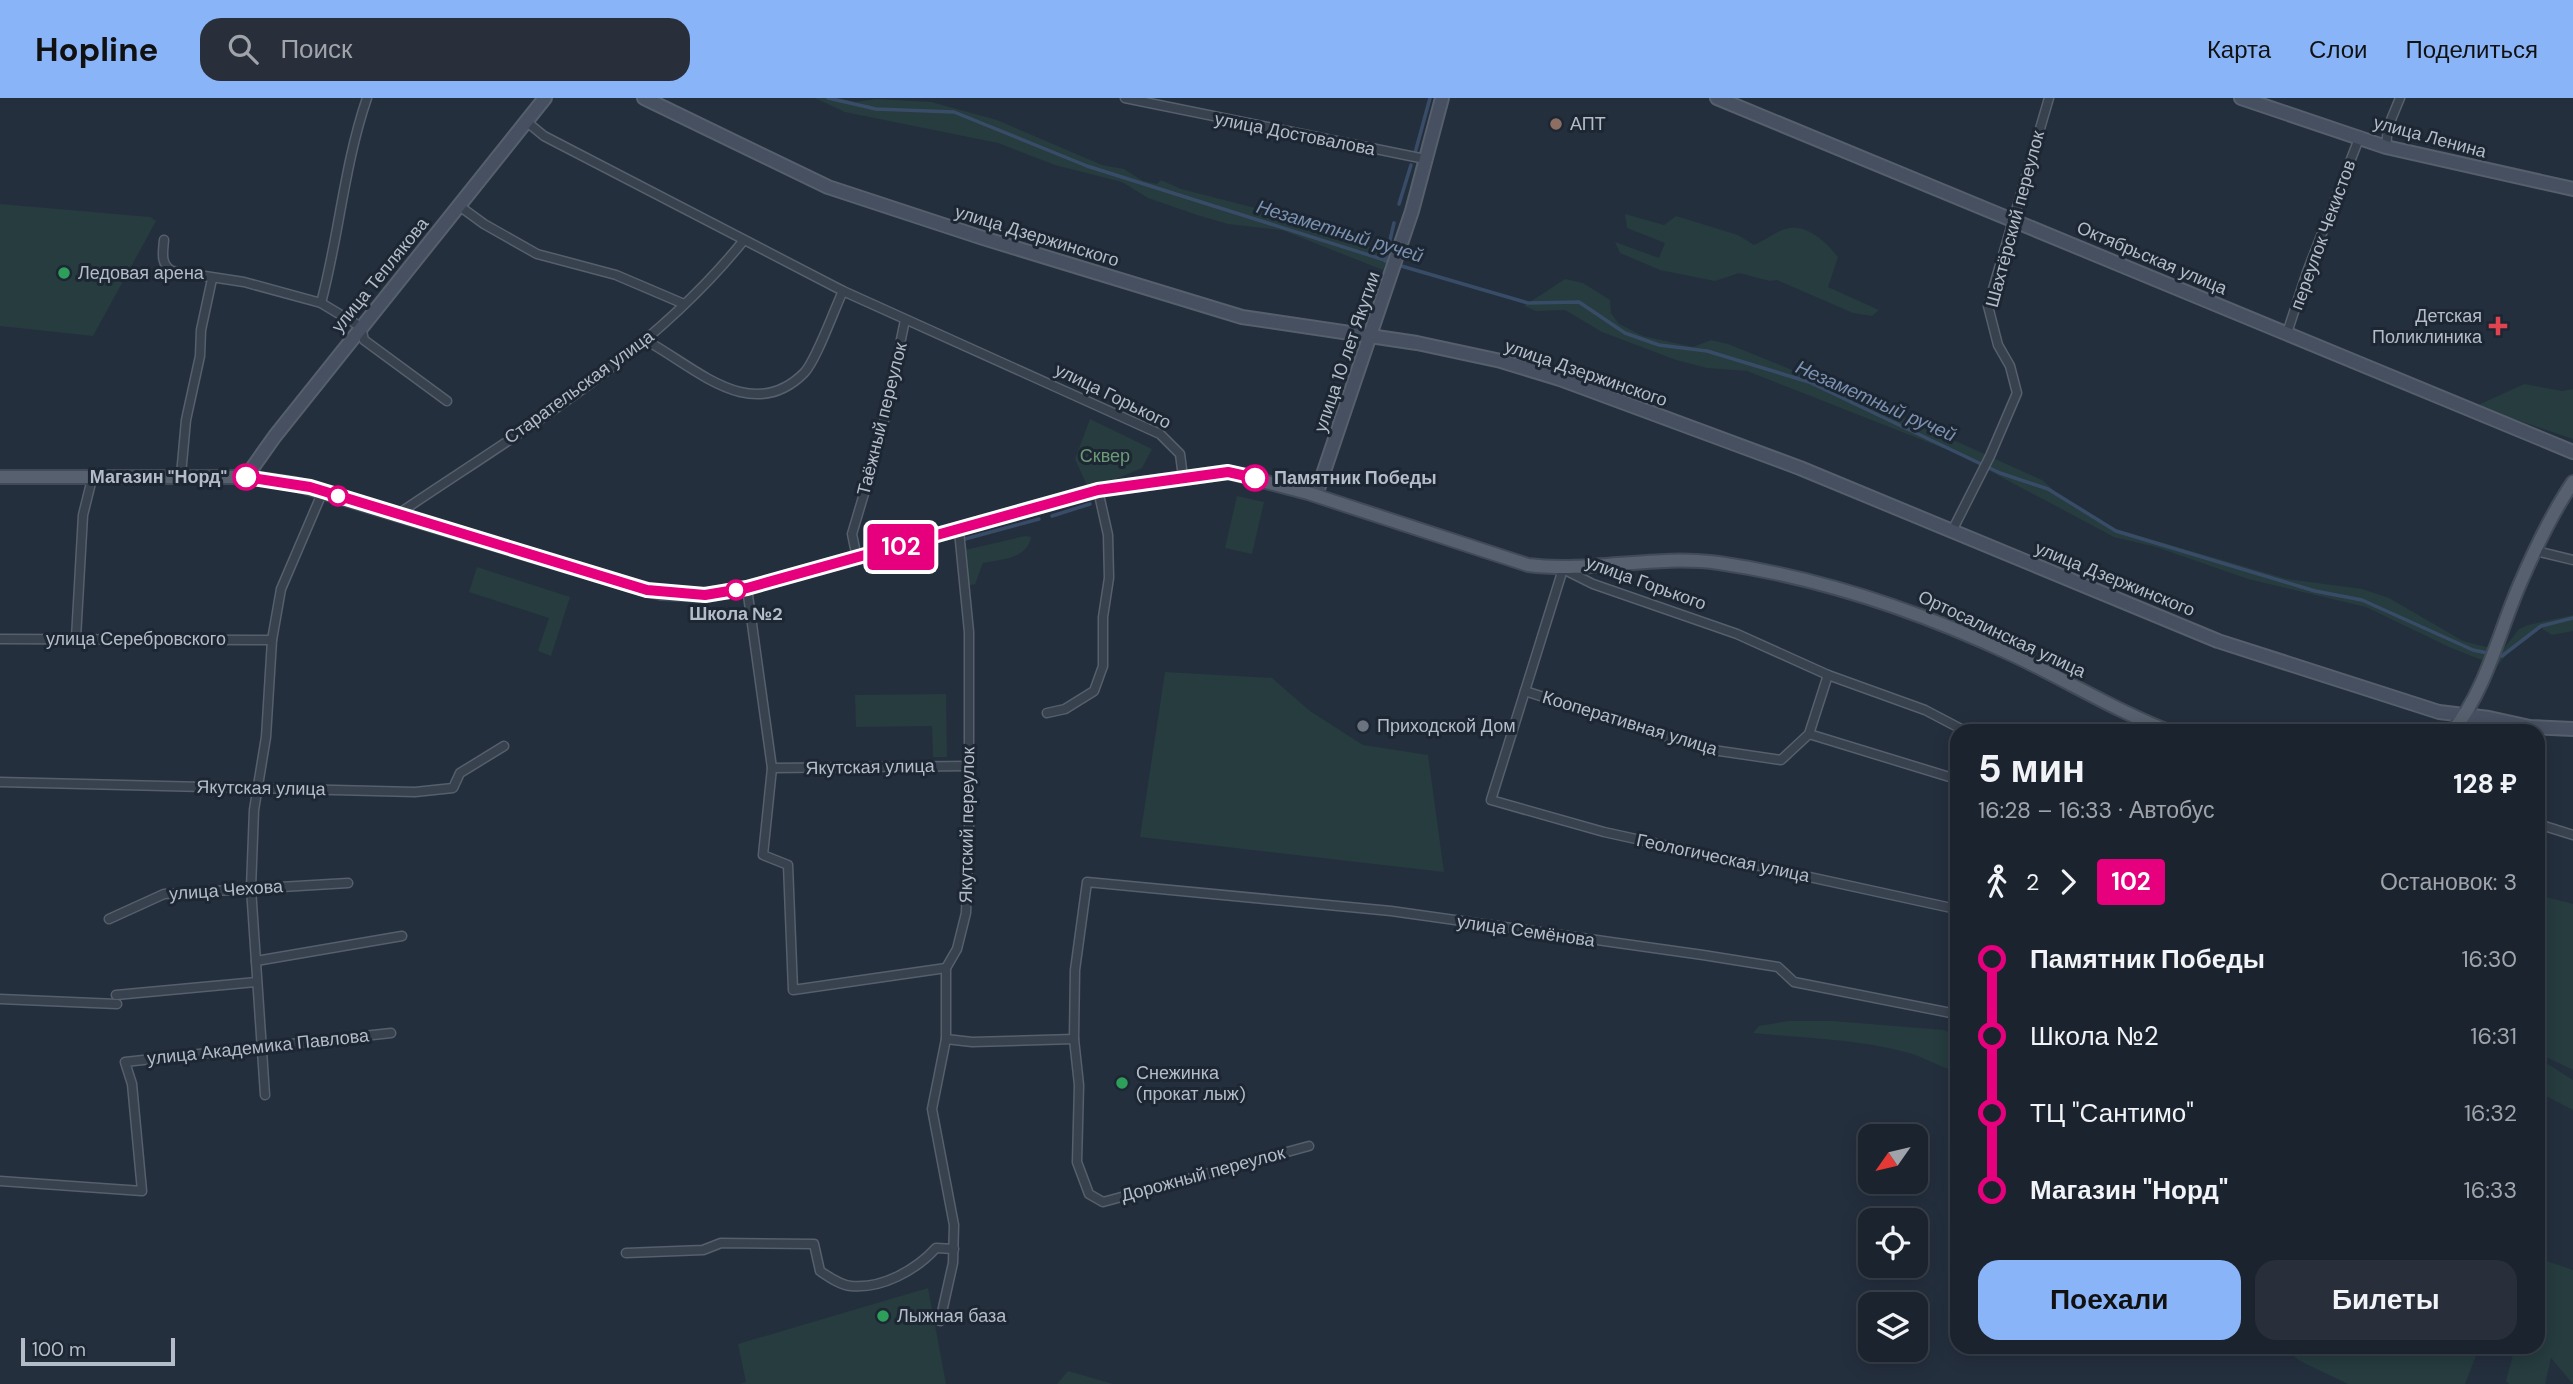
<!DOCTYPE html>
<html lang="ru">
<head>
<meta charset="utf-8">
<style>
	body { margin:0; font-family:"DM Sans",sans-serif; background:#282f3a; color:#f1f3f6; height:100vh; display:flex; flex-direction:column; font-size:26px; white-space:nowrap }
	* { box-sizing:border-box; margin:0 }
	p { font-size:23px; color:#a0a4aa }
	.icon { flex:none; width:38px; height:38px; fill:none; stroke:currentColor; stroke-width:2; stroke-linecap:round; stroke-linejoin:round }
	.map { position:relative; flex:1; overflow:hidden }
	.side { position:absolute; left:1950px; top:626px; width:595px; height:630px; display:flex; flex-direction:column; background:#1b232e; border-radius:21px; box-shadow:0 4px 18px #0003,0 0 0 2px #39404a }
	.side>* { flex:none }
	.badge { padding:0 14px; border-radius:5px; font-size:24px; line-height:46px }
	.needle { width:46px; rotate:236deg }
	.buttons { position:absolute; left:1858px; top:1026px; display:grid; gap:14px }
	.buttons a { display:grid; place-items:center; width:70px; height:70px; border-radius:14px; background:#1b232e; box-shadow:0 4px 18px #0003,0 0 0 2px #39404a; font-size:35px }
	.scale { position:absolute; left:21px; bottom:18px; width:154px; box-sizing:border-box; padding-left:7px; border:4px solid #b4bcc9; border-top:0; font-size:19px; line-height:24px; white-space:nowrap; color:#b4bcc9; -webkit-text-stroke:5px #1d2633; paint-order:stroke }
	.map>.badge { position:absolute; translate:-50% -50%; box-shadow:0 0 0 4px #fff }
	.legs { display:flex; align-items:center; gap:10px; height:77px; padding:0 28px; font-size:23px }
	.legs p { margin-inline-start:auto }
	.head { display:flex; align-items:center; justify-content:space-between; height:119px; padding:0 28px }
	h1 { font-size:38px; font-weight:700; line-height:52px }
	.primary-button { display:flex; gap:14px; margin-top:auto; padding:14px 28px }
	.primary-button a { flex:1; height:80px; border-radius:21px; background:#8ab4f8; color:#111; font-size:28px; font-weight:700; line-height:80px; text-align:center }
	.primary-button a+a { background:#282f3a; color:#f1f3f6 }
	ul { padding:0 28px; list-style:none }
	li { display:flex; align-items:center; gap:24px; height:77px; font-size:26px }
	li i { display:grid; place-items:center; width:10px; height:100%; margin:0 9px; background:currentColor }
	li i::after { content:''; width:18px; height:18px; margin:-9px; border:5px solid; border-radius:50%; background:#1b232e }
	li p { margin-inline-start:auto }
	li:first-child i { background:linear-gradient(#0000 50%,currentColor 0) }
	li:last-child i { background:linear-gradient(currentColor 50%,#0000 0) }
	header { display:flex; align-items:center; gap:42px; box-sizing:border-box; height:98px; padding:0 35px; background:#8ab4f8; color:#111 }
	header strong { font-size:33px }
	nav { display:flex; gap:38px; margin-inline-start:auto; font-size:24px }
	.search { width:490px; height:63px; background:#282f3a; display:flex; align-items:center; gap:18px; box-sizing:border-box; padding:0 24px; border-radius:21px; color:#a0a4aa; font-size:26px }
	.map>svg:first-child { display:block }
</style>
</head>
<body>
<header>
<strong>Hopline</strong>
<div class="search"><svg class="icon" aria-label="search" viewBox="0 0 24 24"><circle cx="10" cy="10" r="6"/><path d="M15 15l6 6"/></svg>Поиск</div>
<nav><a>Карта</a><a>Слои</a><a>Поделиться</a></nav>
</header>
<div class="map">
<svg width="2573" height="1286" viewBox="0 0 2573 1286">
	<rect width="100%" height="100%" fill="#242f3e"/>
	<g fill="#263c3f">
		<path d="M815 0H839L856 4 876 1 931 4 997 22 1102 67 1124 71 1143 83 1157 86 1161 82 1181 91 1291 119 1363 148 1391 152 1383 172 1282 132 1228 126 1197 117 1148 100 1122 84 1055 67 998 45 845 14Z"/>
		<path d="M0 106 150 119 156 123 93 238 0 228Z"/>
		<path d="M1625 116 1664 127 1676 118 1738 137 1754 147C1765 143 1779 131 1790 130 1809 127 1828 146 1838 159L1828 189 1879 212 1872 218 1853 215 1777 182 1770 183 1739 175 1715 183 1660 172 1620 155 1615 144 1659 160 1665 145 1627 130Z"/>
		<path d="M1565 181 1583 185 1610 202 1611 215 1619 226 1643 238 1693 249 1711 242 1728 246 1854 297 2042 382 2072 408 2116 431 2287 481 2362 491 2389 500 2463 543 2502 553 2519 531 2528 527 2573 517V533L2552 537 2541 530 2506 557 2497 568 2449 549 2366 509 2248 481 2156 449 2114 439 1958 356 1747 273 1707 270 1676 262 1602 234 1565 212 1536 213 1524 208Z"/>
		<path d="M2524 286 2562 293 2573 291V341L2476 308Z"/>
		<path d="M1090 321 1152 351 1142 370 1089 392 1075 361Z"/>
		<path d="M1237 398 1264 404 1252 456 1225 450Z"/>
		<path d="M1025 438 1031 439C1027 461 1002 461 983 465L975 486 966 488 965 452Z"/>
		<path d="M477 469 570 499 551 558 538 553 549 520 469 494Z"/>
		<path d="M1165 574 1272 580 1310 613 1363 647 1428 657 1444 774 1140 739Z"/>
		<path d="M946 596 947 659H933L932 628 856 629 855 597Z"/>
		<path d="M2538 797 2573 806V972L2538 955Z"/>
		<path d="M1788 923H1833L1944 932 1956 937V973C1938 969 1923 958 1905 954 1856 941 1803 940 1753 935L1759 928Z"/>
		<path d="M2538 960 2573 982V1012L2538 994Z"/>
		<path d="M2538 1160 2573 1172V1286L2551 1260 2545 1286H2509L2506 1283 2514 1253 2510 1250H2538Z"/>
		<path d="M928 1190 946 1286H740L746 1284 738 1246Z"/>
		<path d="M2283 1250H2479L2465 1286H2348L2300 1263Z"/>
		<path d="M1068 1273 1113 1286H1057Z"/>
	</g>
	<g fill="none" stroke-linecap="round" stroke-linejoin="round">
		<g stroke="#394c67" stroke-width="3.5">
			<path d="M828 0 876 11 954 14 1087 68 1391 164"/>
			<path d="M1415 55 1430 0"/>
			<path d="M1399 106 1411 67"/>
			<path d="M1385 163 1394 125"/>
			<path d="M1398 167 1528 205 1579 204 1625 235 1659 247 1707 253 1809 284 2000 375 2048 391 2116 433 2315 493 2362 502 2473 552 2502 558 2541 528 2573 520"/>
			<path d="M1052 418 1090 406"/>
			<path d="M965 441 1039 421"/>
		</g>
		<g stroke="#565f6c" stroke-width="11">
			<g id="street">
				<path d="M1125 0 1425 61"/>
				<path d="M527 24 544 38 843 193 1160 336 1180 356 1183 379"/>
				<path d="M2386 49 2388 29 2400 0"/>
				<path d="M458 107 484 126 537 156 616 177 684 206"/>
				<path d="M164 142C163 154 160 166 172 173L244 184 321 205 361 229 364 242 447 303"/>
				<path d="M321 205C339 138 344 67 367 0"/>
				<path d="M2287 235 2307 174 2360 38"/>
				<path d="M647 243C696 270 752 327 804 275 816 263 834 212 843 193"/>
				<path d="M181 377 186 322 200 258 201 232 212 181"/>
				<path d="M398 416C519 334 651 258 744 142"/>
				<path d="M1952 433 1990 358 2017 295 2010 268 1998 247 1988 208 2049 0"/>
				<path d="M2536 453 2573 462"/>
				<path d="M857 460 852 436 880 342 905 222"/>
				<path d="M747 490 772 670 763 757 788 767 793 892 946 870"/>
				<path d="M76 540 83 417 93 377"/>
				<path d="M0 541 272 542"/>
				<path d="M1525 593 1706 651 1781 662 1809 636 1828 577"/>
				<path d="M1047 615 1065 611 1094 593 1103 568V519L1109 480 1108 437 1098 392"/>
				<path d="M1809 636 1956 681"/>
				<path d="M772 670 969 668"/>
				<path d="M0 684 415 694 453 690 460 675 504 648"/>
				<path d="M2538 726 2573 737"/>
				<path d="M1956 811 1604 734 1491 702 1563 471 1593 486 1737 536 1828 577 1925 612 1967 634"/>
				<path d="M109 821 164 796 348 785"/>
				<path d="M256 863 402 838"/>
				<path d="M116 897 257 884"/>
				<path d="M0 901 117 906"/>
				<path d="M946 941 972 944 1074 941"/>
				<path d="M265 997 251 790 254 712 266 639 272 542 281 491 323 393"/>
				<path d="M1309 1048 1103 1104 1089 1096 1077 1064 1079 987 1074 941 1075 872 1087 784 1391 813 1703 857 1778 869 1794 884 1956 916"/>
				<path d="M0 1083 142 1093 132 986 125 964 391 935"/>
				<path d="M626 1155 703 1152 721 1145 814 1146 820 1173C829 1179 840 1187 851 1188 882 1191 916 1172 936 1150L954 1151"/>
				<path d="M940 1223 953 1165 954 1127 932 1011 946 941V870L957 851 966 815 969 729V534L959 433"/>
			</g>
		</g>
		<g stroke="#565f6c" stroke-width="16">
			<g id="secondary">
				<path d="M644 0 828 89 983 140 1242 219 1417 245 1501 263 1560 281 1800 370 2218 543 2439 614 2489 620 2530 629 2573 631"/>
				<path d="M1717 0 2573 354"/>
				<path d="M2241 0 2386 49 2573 91"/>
				<path d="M246 379 275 338 545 0"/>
				<path d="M1316 397 1412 113 1442 0"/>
			</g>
		</g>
		<g stroke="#414a57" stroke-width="16">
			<g id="primary">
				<path d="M0 379H246L295 386 634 488 661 495 705 497 747 490 1098 392 1228 374 1308 395 1528 467C1591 475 1655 456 1719 465 1822 480 1919 513 2013 557 2066 582 2116 613 2171 634"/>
				<path d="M2452 634C2486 592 2498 537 2519 488 2534 453 2552 415 2573 384"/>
			</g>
		</g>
		<use href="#street" stroke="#38414e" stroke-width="8"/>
		<use href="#secondary" stroke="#465061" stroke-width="12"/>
		<use href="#primary" stroke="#56606e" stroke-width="12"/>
	</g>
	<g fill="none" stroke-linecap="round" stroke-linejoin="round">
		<g stroke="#fff" stroke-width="16">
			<path id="line-1" d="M246 379 310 389 647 492 705 497 747 490 1098 392 1228 374 1255 380"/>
		</g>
		<use href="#line-1" stroke="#e6007e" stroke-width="10"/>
	</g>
	<circle fill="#8d6e63" stroke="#1d2633" stroke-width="2.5" cx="1556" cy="26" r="7"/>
	<g fill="#2e9e5b" stroke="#1d2633" stroke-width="2.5">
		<circle cx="64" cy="175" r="7"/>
		<circle cx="1122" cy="985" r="7"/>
		<circle cx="883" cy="1218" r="7"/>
	</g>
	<path fill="#e0444e" stroke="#1d2633" stroke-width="2.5" d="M2494.5 217.5h7v7h7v7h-7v7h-7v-7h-7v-7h7z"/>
	<g fill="#fff" stroke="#e6007e" stroke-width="3.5">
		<circle cx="246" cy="379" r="12"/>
		<circle cx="1255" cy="380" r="12"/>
		<circle cx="338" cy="398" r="9"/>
		<circle cx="736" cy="492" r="9"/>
	</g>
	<circle fill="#6b7280" stroke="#1d2633" stroke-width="2.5" cx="1363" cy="628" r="7"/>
	<g text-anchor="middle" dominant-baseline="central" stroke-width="6" stroke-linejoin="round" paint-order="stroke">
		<g font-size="18" fill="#b4bcc9" stroke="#1d2633" text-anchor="start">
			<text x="1570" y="26">АПТ</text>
			<text x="78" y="175">Ледовая арена</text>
			<text x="2482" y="218" text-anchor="end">Детская<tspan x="2482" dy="21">Поликлиника</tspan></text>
			<text x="1377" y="628">Приходской Дом</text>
			<text x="1136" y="975">Снежинка<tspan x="1136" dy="21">(прокат лыж)</tspan></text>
			<text x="897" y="1218">Лыжная база</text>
		</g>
		<g font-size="18" fill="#b4bcc9" stroke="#1d2633">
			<text transform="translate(1295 36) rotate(11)">улица Достовалова</text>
			<text transform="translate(2430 39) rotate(15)">улица Ленина</text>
			<text transform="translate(2015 121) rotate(-75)">Шахтёрский переулок</text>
			<text transform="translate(2323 137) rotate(-70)">переулок Чекистов</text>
			<text transform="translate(1037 138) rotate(17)">улица Дзержинского</text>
			<text transform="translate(2152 160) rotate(23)">Октябрьская улица</text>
			<text transform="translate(380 177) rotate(-51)">улица Теплякова</text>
			<text transform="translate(1347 254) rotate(-71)">улица 10 лет Якутии</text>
			<text transform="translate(1586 275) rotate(19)">улица Дзержинского</text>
			<text transform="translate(579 289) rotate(-36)">Старательская улица</text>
			<text transform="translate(1113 298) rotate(26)">улица Горького</text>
			<text transform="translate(882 321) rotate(-76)">Таёжный переулок</text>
			<text transform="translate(2115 481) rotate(22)">улица Дзержинского</text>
			<text transform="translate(1646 485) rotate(20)">улица Горького</text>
			<text transform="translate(2002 536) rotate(25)">Ортосалинская улица</text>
			<text x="136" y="541">улица Серебровского</text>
			<text transform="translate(1630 625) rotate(17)">Кооперативная улица</text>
			<text transform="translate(870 669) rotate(-1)">Якутская улица</text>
			<text transform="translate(261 690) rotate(1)">Якутская улица</text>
			<text transform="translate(967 727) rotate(-89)">Якутский переулок</text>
			<text transform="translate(1723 760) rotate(12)">Геологическая улица</text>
			<text transform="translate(226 792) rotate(-4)">улица Чехова</text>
			<text transform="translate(1526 833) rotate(8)">улица Семёнова</text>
			<text transform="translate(258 949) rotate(-6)">улица Академика Павлова</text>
			<text transform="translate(1203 1076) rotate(-15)">Дорожный переулок</text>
		</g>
		<g font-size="18" fill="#6b9a76" stroke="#1d2633">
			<text x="1105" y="358">Сквер</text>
		</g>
		<g font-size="18" font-weight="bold" fill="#b4bcc9" stroke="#1d2633" text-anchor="end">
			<text x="227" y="379">Магазин "Норд"</text>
			<text x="1274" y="380" text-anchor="start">Памятник Победы</text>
			<text x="736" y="516" text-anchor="middle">Школа №2</text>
		</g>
		<g font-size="19" font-style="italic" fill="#7c92b1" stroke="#1d2633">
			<text transform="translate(1340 133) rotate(17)">Незаметный ручей</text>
			<text transform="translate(1876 303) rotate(24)">Незаметный ручей</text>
		</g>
	</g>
</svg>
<div class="buttons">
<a><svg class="needle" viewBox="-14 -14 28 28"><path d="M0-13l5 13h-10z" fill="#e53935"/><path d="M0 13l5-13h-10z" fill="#a0a4aa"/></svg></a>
<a><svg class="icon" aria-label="locate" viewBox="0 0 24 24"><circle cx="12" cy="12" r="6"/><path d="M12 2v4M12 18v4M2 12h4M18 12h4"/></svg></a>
<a><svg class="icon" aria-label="layers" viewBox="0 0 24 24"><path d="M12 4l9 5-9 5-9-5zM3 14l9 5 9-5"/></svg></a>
</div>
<div class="scale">100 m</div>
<b class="badge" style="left:901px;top:449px;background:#e6007e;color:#fff">102</b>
<section class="side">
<div class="head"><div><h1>5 мин</h1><p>16:28 – 16:33 · Автобус</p></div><b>128 ₽</b></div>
<div class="legs"><svg class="icon" aria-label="walk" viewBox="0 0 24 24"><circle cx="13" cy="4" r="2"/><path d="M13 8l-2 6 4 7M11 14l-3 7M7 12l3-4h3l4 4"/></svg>2<svg class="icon" aria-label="forward" viewBox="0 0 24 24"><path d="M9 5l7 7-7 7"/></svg><b class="badge" style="background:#e6007e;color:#fff">102</b><p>Остановок: 3</p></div>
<ul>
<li><i style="color:#e6007e"></i><b>Памятник Победы</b><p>16:30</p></li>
<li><i style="color:#e6007e"></i><span>Школа №2</span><p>16:31</p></li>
<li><i style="color:#e6007e"></i><span>ТЦ &quot;Сантимо&quot;</span><p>16:32</p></li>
<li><i style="color:#e6007e"></i><b>Магазин &quot;Норд&quot;</b><p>16:33</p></li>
</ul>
<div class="primary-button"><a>Поехали</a><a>Билеты</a></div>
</section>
</div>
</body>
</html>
